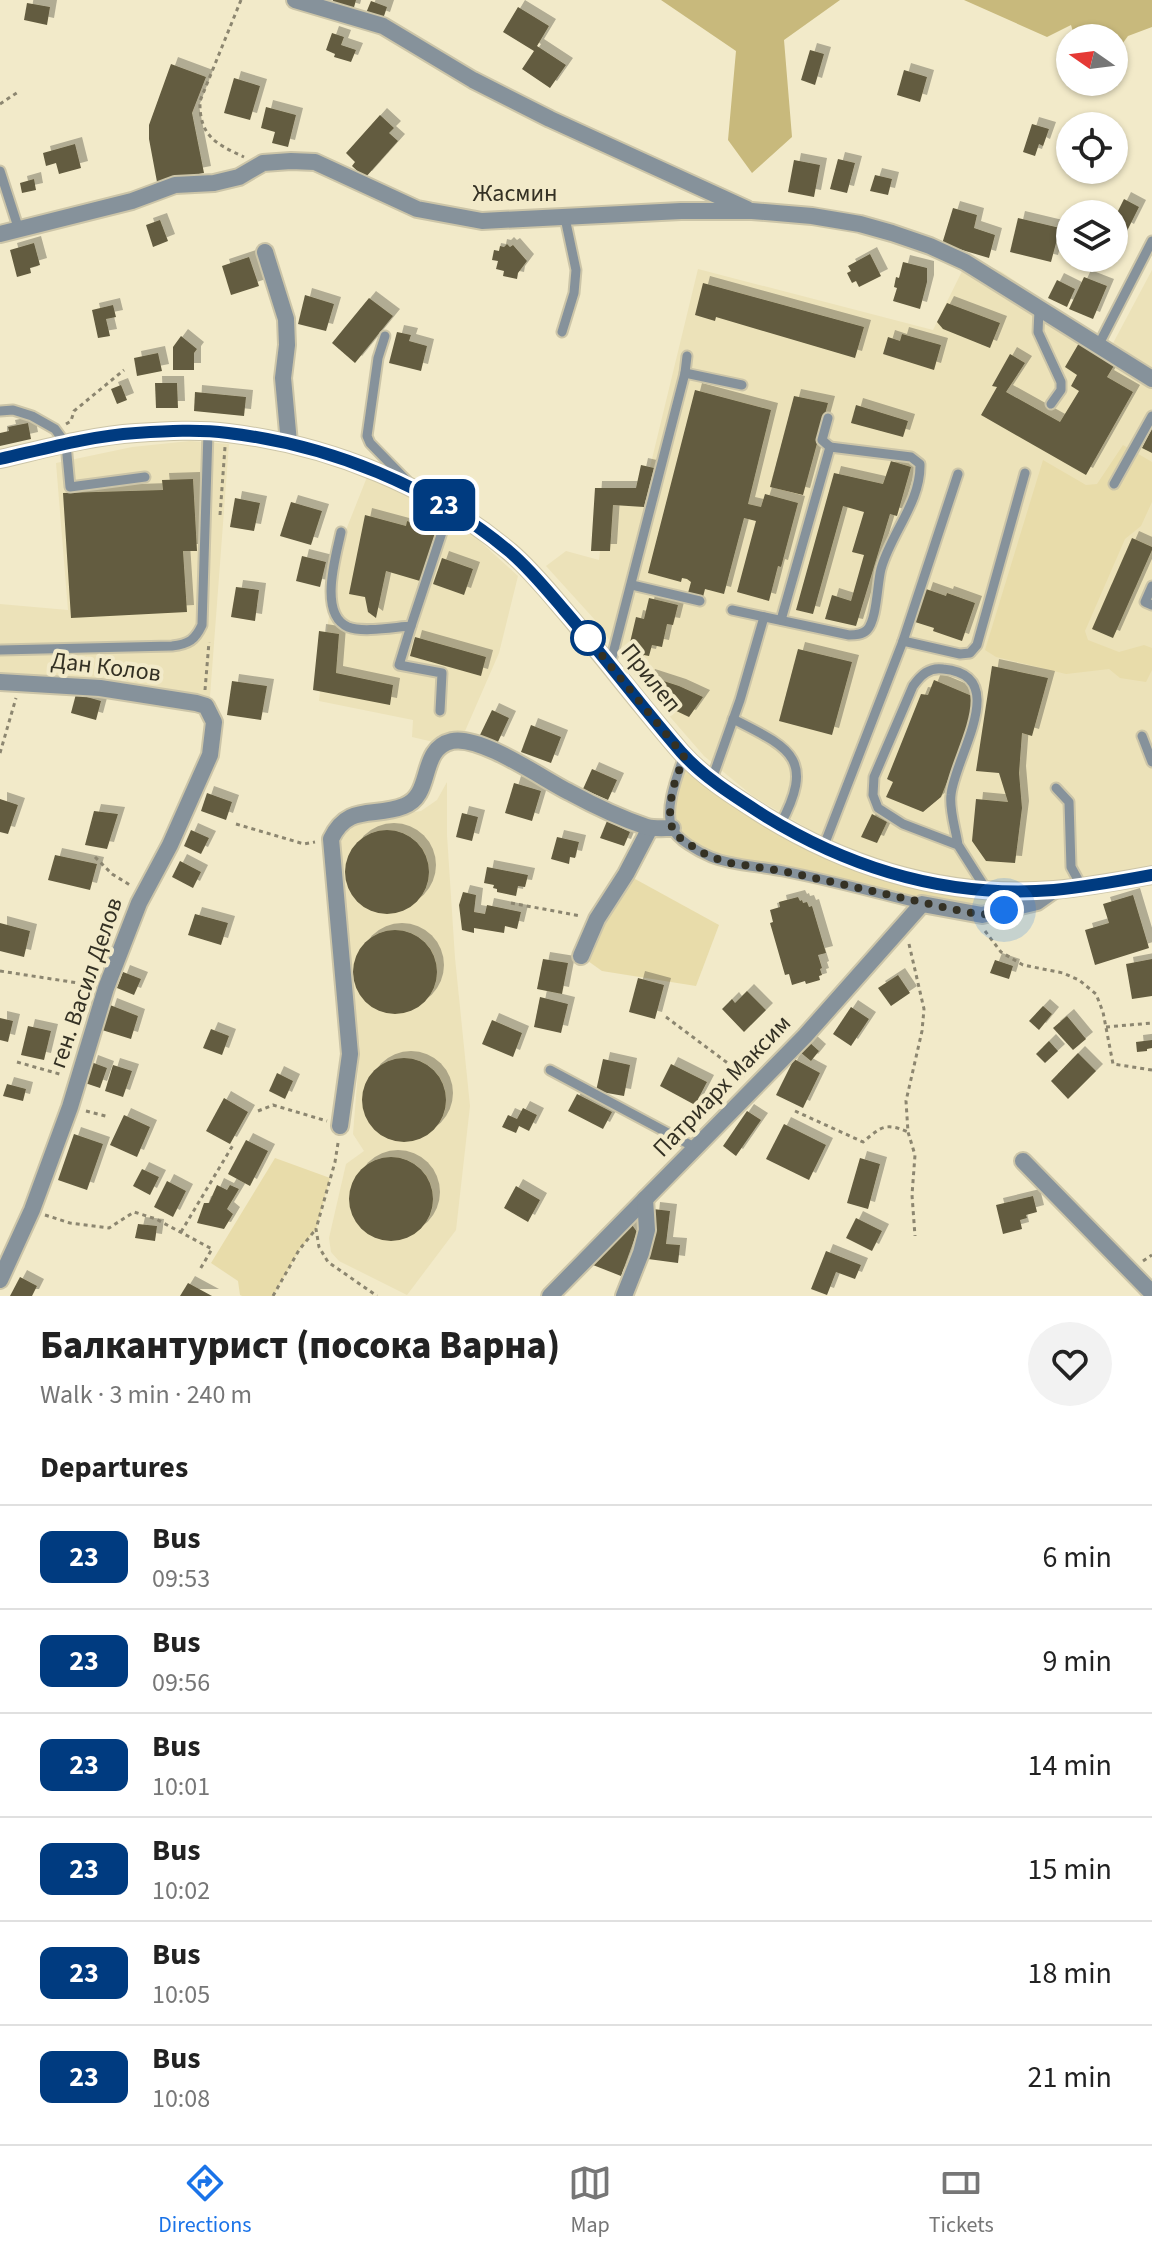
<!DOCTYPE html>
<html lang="en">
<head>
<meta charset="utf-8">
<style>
	body { margin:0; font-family:"Source Sans 3",sans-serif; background:#f2f2f2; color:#222; height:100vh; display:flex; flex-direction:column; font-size:30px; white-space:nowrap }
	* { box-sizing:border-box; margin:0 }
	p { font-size:26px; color:#767676 }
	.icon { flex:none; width:44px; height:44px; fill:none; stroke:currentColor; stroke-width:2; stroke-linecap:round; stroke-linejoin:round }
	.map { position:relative; height:1296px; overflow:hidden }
	.drawer { display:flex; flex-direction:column; background:#fff; flex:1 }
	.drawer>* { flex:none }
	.badge { padding:0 16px; border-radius:12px; font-size:28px; line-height:52px }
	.needle { width:52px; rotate:284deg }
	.controls { position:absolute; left:1056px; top:24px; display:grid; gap:16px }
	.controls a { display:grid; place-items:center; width:72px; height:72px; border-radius:50%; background:#fff; box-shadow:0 2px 6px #0004; font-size:40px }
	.you { position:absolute; width:40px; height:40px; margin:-20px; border:6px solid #fff; border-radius:50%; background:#1a73e8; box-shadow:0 0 0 12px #1a73e833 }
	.map>.badge { position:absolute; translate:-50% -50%; box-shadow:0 0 0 4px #fff }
	h2 { padding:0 40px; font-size:30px; line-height:72px }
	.round { display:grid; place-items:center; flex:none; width:84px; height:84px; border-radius:42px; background:#f2f2f2 }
	.summary { display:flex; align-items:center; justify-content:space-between; height:136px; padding:0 40px }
	h1 { font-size:38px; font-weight:800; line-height:60px }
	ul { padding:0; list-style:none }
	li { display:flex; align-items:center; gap:24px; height:104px; padding:0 40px; border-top:2px solid #e0e0e0 }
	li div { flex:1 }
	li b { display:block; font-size:30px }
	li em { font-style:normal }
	li .badge { min-width:88px; font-weight:700; text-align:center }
	.tabs { display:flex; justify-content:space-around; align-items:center; height:112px; border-top:2px solid #e0e0e0; background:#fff; font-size:22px; color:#767676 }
	.tabs a { display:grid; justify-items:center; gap:4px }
	.tabs .active { color:#1a73e8 }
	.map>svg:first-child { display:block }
</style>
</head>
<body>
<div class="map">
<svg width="1152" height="1296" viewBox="0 0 1152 1296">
	<defs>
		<filter id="shadow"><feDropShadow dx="7" dy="-7" stdDeviation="0" flood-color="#0004"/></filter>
	</defs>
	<rect width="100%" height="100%" fill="#f2eac9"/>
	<g fill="#ece2b9">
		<path d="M969 257 1002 272 1111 347 1152 270V868L1096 877 1031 883 979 882 921 872 869 857 812 831 754 797 704 756 639 681 595 620 546 566 566 551 599 560 606 500 643 496 698 269 933 330Z"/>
		<path d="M190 441 229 444 209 710 0 677V604L68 610 56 463 132 447Z"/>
		<path d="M367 477 414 497 470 532 518 576 499 653 462 738 442 744 412 737 413 720 319 701 328 622 346 530Z"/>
		<path d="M447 782V835L455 958 470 1106 456 1230 407 1295 339 1261 331 1252 329 1238 346 1164 364 1151 353 1134 360 1046 346 977 337 862 340 843 347 832 358 824 374 818 421 811 437 800Z"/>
	</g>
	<g fill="#e8dcaa">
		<path d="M1123 445 1152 462V502L1141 526 1125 539 1085 631 1088 640 1119 652 1144 645 1152 648V670L1146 682 1120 678 1109 669 1066 674 996 657 985 650 1043 460 1086 485 1097 484Z"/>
		<path d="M681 764 724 797 795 844 868 873 1030 896 982 915 729 863 681 839 670 811Z"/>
		<path d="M626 874 719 925 696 986 602 971 581 956Z"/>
		<path d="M275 1158 330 1178 316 1229 299 1250 273 1296H242L240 1295 238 1281 211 1263Z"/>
	</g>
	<g fill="#c8b97c">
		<path d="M661 0H840L784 40 792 137 752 173 728 140 736 51Z"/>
		<path d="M964 0H1152V27L1128 36 1114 55V38H1075L1071 25 1047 37Z"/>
	</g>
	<g fill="#635c3f" filter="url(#shadow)">
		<path d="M333 0H356L353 11 332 5Z"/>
		<path d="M371 1 387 7 383 19 366 13Z"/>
		<path d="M27 3 50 7 47 25 24 20Z"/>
		<path d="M518 7 549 26 537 46 566 65 550 88 522 69 534 51 503 32Z"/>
		<path d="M332 33 344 37 341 45 356 50 351 62 334 57 335 54 326 50Z"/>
		<path d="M810 50 824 54 815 85 801 80Z"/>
		<path d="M171 64 206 77 192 113 204 173 157 182 149 139V125Z"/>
		<path d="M904 70 927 77 920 102 897 95Z"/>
		<path d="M234 78 260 86 250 120 224 113Z"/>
		<path d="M266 107 296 115 288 147 272 143 275 132 261 128Z"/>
		<path d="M380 115 394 128 389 133 398 141 365 178 352 166 355 162 346 153Z"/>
		<path d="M1032 124 1049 129 1043 146 1039 144 1035 156 1023 152Z"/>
		<path d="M75 144 81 168 59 174 56 163 46 166 43 153Z"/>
		<path d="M838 159 855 163 847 193 830 189Z"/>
		<path d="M794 160 820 165 814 197 788 192Z"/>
		<path d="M875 175 892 179 888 195 870 191Z"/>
		<path d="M34 179 36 190 22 193 20 183Z"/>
		<path d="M1124 199 1139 207 1127 231 1117 225 1119 221 1114 219Z"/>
		<path d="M953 208 977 215 974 228 995 235 989 258 942 244Z"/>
		<path d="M1018 218 1060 228 1051 262 1010 252Z"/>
		<path d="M160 220 168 241 153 247 146 225Z"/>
		<path d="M34 243 40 265 30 268 31 273 17 277 10 250Z"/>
		<path d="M507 244 510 247 513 245 527 261 518 273 517 279 503 276 504 271 496 269 498 261 492 260 494 250 499 251 500 246 504 247Z"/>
		<path d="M870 254 881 276 859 287 856 281 852 283 847 273 851 271 848 266Z"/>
		<path d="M249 257 259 286 231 295 222 266Z"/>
		<path d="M903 262 927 268V282L920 309 893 301 897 288 894 287 896 277 899 278Z"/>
		<path d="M1084 277 1107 286 1093 319 1069 309Z"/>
		<path d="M1057 280 1075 289 1067 307 1048 298Z"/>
		<path d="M703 283 864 327 855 358 716 317 715 321 695 315Z"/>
		<path d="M305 295 334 304 326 331 298 324Z"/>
		<path d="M369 298 393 316 355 363 332 343Z"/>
		<path d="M947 303 1000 323 990 348 943 329 937 322Z"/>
		<path d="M113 305 116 317 106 319 110 336 98 338 92 310Z"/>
		<path d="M397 332 411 335 409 341 427 346 421 371 389 363Z"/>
		<path d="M902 334 941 345 934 370 883 354 888 337 900 341Z"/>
		<path d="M181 336 197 349 194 353V370H173V347Z"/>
		<path d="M1079 343 1115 364 1107 377 1133 392 1086 475 981 415 997 387 992 386 1010 354 1025 363 1006 392 1060 422 1079 391 1071 386 1077 375 1065 367Z"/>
		<path d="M158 353 162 371 137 376 134 358Z"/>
		<path d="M155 383H177L178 408H156Z"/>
		<path d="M121 385 127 400 117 404 111 389Z"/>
		<path d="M695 390 771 410 748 504 761 507 765 494 798 503 781 567 778 566 769 601 737 592 756 521 744 518 724 594 705 589 703 597 688 593 691 582 687 579 682 578 681 582 648 573Z"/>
		<path d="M195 392 246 397 244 416 194 411Z"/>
		<path d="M794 396 828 403 803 495 770 487Z"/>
		<path d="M856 405 908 421 903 437 851 423Z"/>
		<path d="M28 423 31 439 0 446V433L9 431 8 427Z"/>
		<path d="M1152 428V453L1142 448Z"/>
		<path d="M891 461 911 467 897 516 890 514 856 626 825 619 832 595 851 601 864 555 852 552 864 512 843 506 813 614 796 610 834 473 883 484Z"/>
		<path d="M641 465 654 468 644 507 613 505 610 551H591L595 488H636Z"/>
		<path d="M193 479 197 551H183L187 612 71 618 63 493 163 490 162 480Z"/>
		<path d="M235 498 260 503 254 531 230 527Z"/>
		<path d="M291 502 322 511 311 545 280 536Z"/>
		<path d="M365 515 406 526 407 521 436 531 420 581 386 571 376 618 368 612 365 597 349 594Z"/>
		<path d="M1132 538 1152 547V550L1113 638 1092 629Z"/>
		<path d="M302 556 326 562 320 587 296 581Z"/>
		<path d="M442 558 473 569 464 595 433 584Z"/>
		<path d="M236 587 259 590 255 621 231 617Z"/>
		<path d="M926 589 946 596 947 593 975 603 962 641 933 631 934 628 915 622Z"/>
		<path d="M649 598 678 605 673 625 667 624 662 647 652 645 649 656 639 654 636 666 631 664 627 660 628 651 636 617 644 619Z"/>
		<path d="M319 631 339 634 336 673 393 685 390 705 313 690Z"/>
		<path d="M415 637 486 657 481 676 410 656Z"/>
		<path d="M798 649 852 662 832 735 779 721Z"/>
		<path d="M992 666 1048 678 1032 736 1022 733 1019 773 1022 808 1015 863 986 861 972 841 976 799 1008 802 999 773 976 771Z"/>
		<path d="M648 676 679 686 703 697 689 717 670 708 646 682Z"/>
		<path d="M934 680 972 696 969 727 941 797 923 812 886 797 893 782 887 779 921 694 928 695Z"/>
		<path d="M232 681 267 686 261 720 227 715Z"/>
		<path d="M76 694 101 701 96 720 71 713Z"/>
		<path d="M492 710 509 718 497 744 480 735Z"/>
		<path d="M531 725 561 737 551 763 521 752Z"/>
		<path d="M592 769 617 780 608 800 583 789Z"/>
		<path d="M514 783 541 791 532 821 505 813Z"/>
		<path d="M207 793 232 802 226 820 201 811Z"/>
		<path d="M0 799 18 805 8 834 0 832Z"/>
		<path d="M94 811 118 814 107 849 85 845Z"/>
		<path d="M462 813 478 817 472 841 456 837Z"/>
		<path d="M872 814 887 822 877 843 861 837Z"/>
		<path d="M607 821 630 832 624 846 600 838Z"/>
		<path d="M191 830 209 838 201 854 184 846Z"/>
		<circle cx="387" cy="872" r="42"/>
		<path d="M557 837 579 842 575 858 570 857 569 864 551 859Z"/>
		<path d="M55 855 97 864 90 890 48 880Z"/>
		<path d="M180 861 201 872 193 888 172 877Z"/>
		<path d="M487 867 528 875 525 887 518 886 516 896 497 892V889L493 888 494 885 484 883Z"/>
		<path d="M463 892 476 895 474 912 485 914 487 905 521 912 517 929 505 926 504 933 474 928V933L462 930 459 905Z"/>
		<path d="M1133 895 1149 948 1095 965 1085 930 1109 923 1103 904Z"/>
		<path d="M798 897 800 901 802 900 803 903 807 902 809 907 812 906 826 953 818 955 822 968 820 969 822 975 819 976 820 980 806 984 805 981 792 985 789 974 785 975 770 923 773 922 770 910 780 907 779 902Z"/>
		<path d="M195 914 228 923 221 945 188 935Z"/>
		<path d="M0 923 30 931 24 957 0 951Z"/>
		<circle cx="395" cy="972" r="42"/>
		<path d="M543 959 568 963 562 994 537 989Z"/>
		<path d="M1152 959V996L1132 999 1126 964Z"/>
		<path d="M995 960 1013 966 1009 979 990 973Z"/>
		<path d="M123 972 141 979 134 995 117 988Z"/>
		<path d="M898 975 910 993 891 1006 878 988Z"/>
		<path d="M638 978 664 985 655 1019 629 1012Z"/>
		<path d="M747 991 766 1010 744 1032 722 1009 732 999 735 1003Z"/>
		<path d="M540 997 568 1004 561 1033 534 1027Z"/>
		<path d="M110 1005 138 1016 131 1039 102 1030Z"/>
		<path d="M1043 1006 1052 1014 1039 1030 1029 1021Z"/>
		<path d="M851 1007 869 1019 851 1046 833 1034Z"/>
		<path d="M1067 1016 1086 1039 1073 1050 1053 1028Z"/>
		<path d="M0 1018 13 1021 8 1042 0 1040Z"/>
		<path d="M492 1020 522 1033 513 1057 482 1044Z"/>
		<path d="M28 1026 51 1031 44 1060 21 1055Z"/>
		<path d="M211 1029 229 1036 222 1055 203 1048Z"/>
		<path d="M1152 1040V1048L1147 1049V1051L1137 1052 1136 1042Z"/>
		<path d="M1049 1041 1058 1051 1045 1063 1036 1054Z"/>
		<path d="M809 1042 819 1051 811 1061 800 1052Z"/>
		<path d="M1078 1053 1096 1071 1068 1099 1051 1081Z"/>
		<circle cx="404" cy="1100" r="42"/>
		<path d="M603 1059 630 1065 624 1096 596 1091Z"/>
		<path d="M794 1059 820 1073 803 1108 776 1095Z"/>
		<path d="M91 1062 107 1068 100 1088 85 1083Z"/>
		<path d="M671 1064 707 1082 695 1105 660 1086Z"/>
		<path d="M113 1065 132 1071 123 1097 105 1091Z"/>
		<path d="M277 1073 293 1081 285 1099 269 1091Z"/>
		<path d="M7 1084 26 1089 23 1101 3 1096Z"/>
		<path d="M577 1094 612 1112 603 1129 568 1111Z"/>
		<path d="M224 1098 248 1112 230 1144 206 1131Z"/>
		<path d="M523 1108 537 1115 529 1131 519 1126 516 1133 502 1127 508 1115 517 1119Z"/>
		<path d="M747 1111 761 1120 736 1156 723 1146Z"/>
		<path d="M124 1115 150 1127 137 1157 110 1145Z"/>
		<path d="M784 1124 826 1145 809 1180 766 1159Z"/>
		<path d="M74 1134 103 1144 87 1190 58 1180Z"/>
		<path d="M246 1140 268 1151 250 1186 228 1174Z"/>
		<circle cx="391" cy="1199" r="42"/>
		<path d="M860 1158 880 1164 868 1209 847 1203Z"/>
		<path d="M142 1169 159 1177 150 1195 133 1186Z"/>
		<path d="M167 1181 186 1191 173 1217 154 1207Z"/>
		<path d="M217 1185 227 1190 230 1185 239 1189 227 1209 233 1214 224 1229 197 1223 204 1203H209Z"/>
		<path d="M516 1186 540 1200 528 1222 504 1208Z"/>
		<path d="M1033 1196 1037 1212 1026 1215 1027 1218 1020 1220 1022 1229 1003 1234 996 1205Z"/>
		<path d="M653 1209 670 1211 666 1244 680 1245 678 1263 648 1259Z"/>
		<path d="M856 1218 882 1231 872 1251 846 1238Z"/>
		<path d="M630 1222 637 1232 621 1276 593 1265Z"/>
		<path d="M138 1224 157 1226 155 1241 135 1238Z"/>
		<path d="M826 1251 861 1265 855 1279 836 1272 827 1295 811 1289Z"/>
		<path d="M20 1277 37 1286 32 1296H10Z"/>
		<path d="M188 1283 212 1296H180Z"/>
	</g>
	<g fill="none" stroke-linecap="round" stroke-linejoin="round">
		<g stroke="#ccc5a8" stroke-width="13">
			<g id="service">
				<path d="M0 171 19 230"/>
				<path d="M1039 310 1038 332 1061 382V390L1051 404"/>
				<path d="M562 332 574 293 576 270 565 218"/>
				<path d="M385 336 378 358 367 436 370 443 409 483"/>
				<path d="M1098 346 1152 241"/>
				<path d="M685 373 742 385"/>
				<path d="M0 411 13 410 32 416 55 429 66 444 70 487 145 477"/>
				<path d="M958 474 903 641 960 654 970 653 977 645 1025 473"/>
				<path d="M1114 484 1152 416"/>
				<path d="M341 532C336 556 318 614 348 627 363 633 395 627 411 626L450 508"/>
				<path d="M632 585 700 601"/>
				<path d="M1152 586 1145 602 1152 605"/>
				<path d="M732 610 849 635C855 635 862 635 867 630 877 620 877 584 881 569 891 533 921 502 920 464L911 457 830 447"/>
				<path d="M781 620 830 447 822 440 828 418"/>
				<path d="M411 626 399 665 442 673 440 711"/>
				<path d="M0 650 172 646C189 644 195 640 202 625L208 432"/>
				<path d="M610 665 685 373 687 356"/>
				<path d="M733 719C790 748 816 758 780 825"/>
				<path d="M1142 736 1152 762"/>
				<path d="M684 756C678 774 664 808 672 828 677 840 699 852 711 857 734 866 759 866 783 871 830 880 876 893 922 904"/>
				<path d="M712 779 740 700 764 617"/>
				<path d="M1056 788 1069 802 1071 867 1082 887"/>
				<path d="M958 845C956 830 949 810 951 795 954 758 1013 675 943 669 929 667 921 675 913 686L874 777 873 795 878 808 903 824 958 845 986 889"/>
				<path d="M823 848 903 641"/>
				<path d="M550 1070 696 1148"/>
			</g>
		</g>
		<g stroke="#ccc5a8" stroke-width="20">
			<g id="minor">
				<path d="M295 0 383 26 473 80 550 119 747 209"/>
				<path d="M0 234 132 201 175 185 214 183 239 177 263 163 291 161 315 162 417 209 482 221 681 211H752L812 216 860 224 892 233 930 246 965 262 1152 379"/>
				<path d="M265 252 286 319 287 345 283 378 289 443"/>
				<path d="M0 682 100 688 196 703 206 706 214 722 210 755 170 845 139 903 106 988 70 1107 32 1210 0 1280"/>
				<path d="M581 956 597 919 626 874 650 828"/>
				<path d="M340 1126 350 1054 331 839C348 803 374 818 404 806 434 795 418 749 452 741 481 735 543 779 569 792 591 804 623 819 647 827 655 829 664 828 672 828"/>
				<path d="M1023 1161 1152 1293"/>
				<path d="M550 1296 805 1036 922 904 982 915 1037 902 1054 890"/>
				<path d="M624 1296 641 1253 647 1230 645 1199"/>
			</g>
		</g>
		<g stroke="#ccc5a8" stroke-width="20">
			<path id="tertiary" d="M0 459C44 449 90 436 136 433 166 431 199 429 228 433 329 445 432 486 510 552 530 569 547 590 564 610 604 657 641 706 681 752 704 778 737 798 765 816 853 870 950 898 1054 890 1087 887 1119 881 1152 875"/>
		</g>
		<g stroke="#8c8670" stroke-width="3" stroke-dasharray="4 4" stroke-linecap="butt">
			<path d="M241 0 200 101C199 136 216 144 244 157"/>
			<path d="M0 104 18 92"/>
			<path d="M66 424 71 421 74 411 124 370"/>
			<path d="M220 515 225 447"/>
			<path d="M205 690 209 642"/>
			<path d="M0 753 16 698"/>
			<path d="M236 824 304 844 315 842"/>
			<path d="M95 857 112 874 130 885"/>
			<path d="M511 903 581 916"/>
			<path d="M985 931 1001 952 1023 965 1063 973 1079 980 1096 994 1103 1012 1113 1064 1152 1070"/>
			<path d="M909 944 924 1009 922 1031 906 1101 908 1132 915 1155 912 1195 915 1236"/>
			<path d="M0 971 91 985"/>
			<path d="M666 1017 745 1076"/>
			<path d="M1106 1027 1152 1023"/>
			<path d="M17 1062 63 1075"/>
			<path d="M86 1111 109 1117"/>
			<path d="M258 1111 273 1105 327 1121"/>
			<path d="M795 1111 863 1142C881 1127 885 1122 908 1132"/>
			<path d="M338 1143 335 1162 316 1229 319 1247 328 1262 377 1296"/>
			<path d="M45 1215 70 1223 109 1228 134 1212 156 1219 212 1249 199 1271"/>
			<path d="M181 1232 233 1145"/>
			<path d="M1143 1261 1152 1255"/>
			<path d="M273 1296 299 1250 316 1229"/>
		</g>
		<use href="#service" stroke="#86929b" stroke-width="9"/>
		<use href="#minor" stroke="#86929b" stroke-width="16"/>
		<use href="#tertiary" stroke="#86929b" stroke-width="16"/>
	</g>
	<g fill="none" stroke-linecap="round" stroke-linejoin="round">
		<g stroke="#fff" stroke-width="18">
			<path id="line" d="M0 459C44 449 90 436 136 433 166 431 199 429 228 433 329 445 432 486 510 552 530 569 547 590 564 610 604 656 641 706 681 752 704 778 737 798 765 816 853 870 951 898 1054 890 1087 887 1120 881 1152 875"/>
		</g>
		<use href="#line" stroke="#003b80" stroke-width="12"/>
		<path stroke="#343124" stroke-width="8" stroke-dasharray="0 14.4" d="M588 638 586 636 684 756 672 791 670 811 672 828 681 839 708 856 730 863 783 871 952 909 982 915 1004 910"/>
	</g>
	<circle fill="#fff" stroke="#003b80" stroke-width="4" cx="588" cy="638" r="16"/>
	<g text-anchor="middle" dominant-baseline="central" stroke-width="8" stroke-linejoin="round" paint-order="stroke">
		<g font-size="24" fill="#343124" stroke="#f2eac9">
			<text x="515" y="193">Жасмин</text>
			<text transform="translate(106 667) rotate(7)">Дан Колов</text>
			<text transform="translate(651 678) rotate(51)">Прилеп</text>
			<text transform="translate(86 983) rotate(-71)">ген. Васил Делов</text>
			<text transform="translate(722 1086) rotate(-46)">Патриарх Максим</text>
		</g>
	</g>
</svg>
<div class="controls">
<a><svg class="needle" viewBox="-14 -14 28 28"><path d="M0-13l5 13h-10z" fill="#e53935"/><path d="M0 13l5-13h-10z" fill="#767676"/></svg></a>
<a><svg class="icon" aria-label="locate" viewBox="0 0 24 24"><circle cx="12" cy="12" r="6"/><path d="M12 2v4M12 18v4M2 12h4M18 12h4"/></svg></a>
<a><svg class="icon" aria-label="layers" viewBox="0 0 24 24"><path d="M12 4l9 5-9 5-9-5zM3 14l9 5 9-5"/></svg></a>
</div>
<div class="you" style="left:1004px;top:910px"></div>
<b class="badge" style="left:444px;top:505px;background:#003b80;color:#fff">23</b>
</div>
<section class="drawer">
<div class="summary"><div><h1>Балкантурист (посока Варна)</h1><p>Walk · 3 min · 240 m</p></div><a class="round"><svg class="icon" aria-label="heart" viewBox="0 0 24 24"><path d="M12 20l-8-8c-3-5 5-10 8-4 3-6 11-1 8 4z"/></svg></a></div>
<h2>Departures</h2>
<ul>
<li><span class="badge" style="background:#003b80;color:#fff">23</span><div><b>Bus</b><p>09:53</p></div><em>6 min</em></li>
<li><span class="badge" style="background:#003b80;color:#fff">23</span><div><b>Bus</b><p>09:56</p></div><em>9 min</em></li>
<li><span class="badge" style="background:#003b80;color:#fff">23</span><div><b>Bus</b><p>10:01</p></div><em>14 min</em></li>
<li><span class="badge" style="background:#003b80;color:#fff">23</span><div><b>Bus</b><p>10:02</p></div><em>15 min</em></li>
<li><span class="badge" style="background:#003b80;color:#fff">23</span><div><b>Bus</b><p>10:05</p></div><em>18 min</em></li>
<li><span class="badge" style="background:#003b80;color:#fff">23</span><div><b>Bus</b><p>10:08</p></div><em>21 min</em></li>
</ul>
</section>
<nav class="tabs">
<a class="active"><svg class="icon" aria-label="directions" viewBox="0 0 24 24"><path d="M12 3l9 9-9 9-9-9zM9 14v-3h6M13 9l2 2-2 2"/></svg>Directions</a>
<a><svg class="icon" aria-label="map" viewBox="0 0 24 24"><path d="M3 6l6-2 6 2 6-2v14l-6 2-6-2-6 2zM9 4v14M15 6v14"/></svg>Map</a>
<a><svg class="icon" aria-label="tickets" viewBox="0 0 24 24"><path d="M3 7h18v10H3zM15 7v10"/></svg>Tickets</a>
</nav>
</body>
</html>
